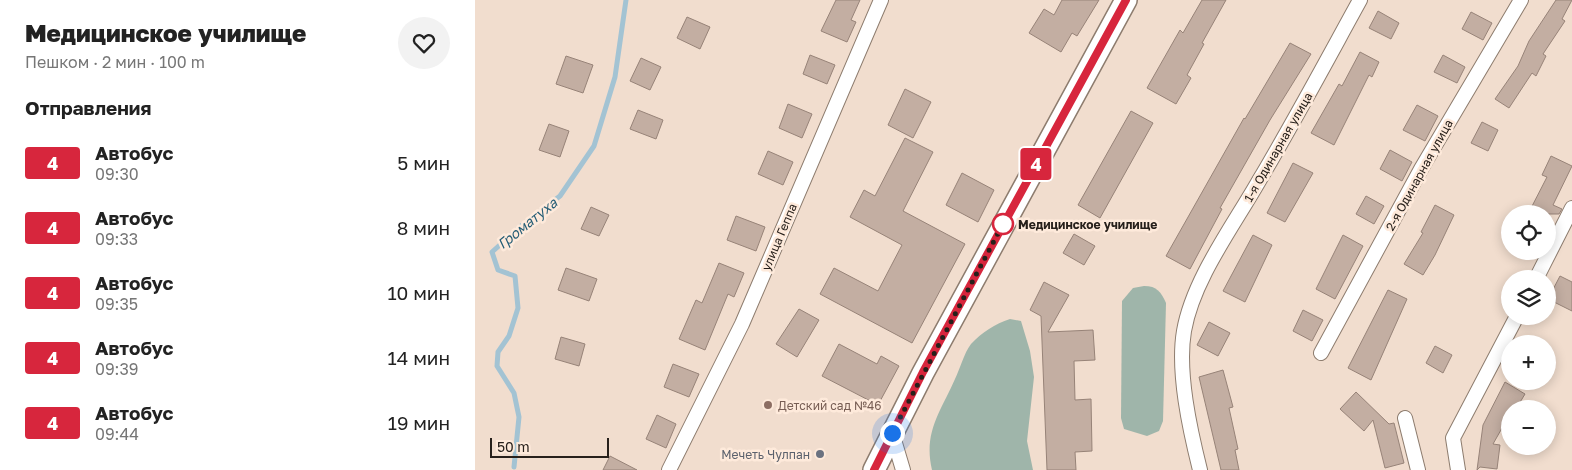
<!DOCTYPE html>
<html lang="ru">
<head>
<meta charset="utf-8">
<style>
	body { margin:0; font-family:"Golos Text",sans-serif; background:#f2f2f2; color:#222; height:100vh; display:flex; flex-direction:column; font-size:19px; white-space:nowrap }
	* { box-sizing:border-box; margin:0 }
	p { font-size:16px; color:#767676 }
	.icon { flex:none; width:28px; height:28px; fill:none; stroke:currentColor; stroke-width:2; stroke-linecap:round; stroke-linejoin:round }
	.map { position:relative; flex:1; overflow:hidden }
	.panel { display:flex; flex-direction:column; background:#fff; width:475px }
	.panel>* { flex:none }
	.badge { padding:0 10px; border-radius:4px; font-size:18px; line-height:32px }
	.buttons { position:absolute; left:1026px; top:205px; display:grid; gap:10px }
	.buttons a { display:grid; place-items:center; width:55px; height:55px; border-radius:50%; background:#fff; box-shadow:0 2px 12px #0003; font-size:25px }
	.scale { position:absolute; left:15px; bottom:12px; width:119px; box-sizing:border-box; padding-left:5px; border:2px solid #27201b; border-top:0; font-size:14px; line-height:18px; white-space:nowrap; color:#27201b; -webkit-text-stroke:4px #feeadb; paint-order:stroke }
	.you { position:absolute; width:25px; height:25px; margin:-12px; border:4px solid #fff; border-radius:50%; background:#1a73e8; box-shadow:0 0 0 8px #1a73e833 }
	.map>.badge { position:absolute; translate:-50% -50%; box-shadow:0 0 0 2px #fff }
	h2 { padding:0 25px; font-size:19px; line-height:45px }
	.round { display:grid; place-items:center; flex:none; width:52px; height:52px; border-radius:26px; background:#f2f2f2 }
	.headline { display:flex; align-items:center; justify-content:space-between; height:85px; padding:0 25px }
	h1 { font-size:24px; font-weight:800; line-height:38px }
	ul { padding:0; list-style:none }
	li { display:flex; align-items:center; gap:15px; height:65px; padding:0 25px }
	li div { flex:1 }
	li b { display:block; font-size:19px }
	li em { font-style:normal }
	li .badge { min-width:55px; font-weight:700; text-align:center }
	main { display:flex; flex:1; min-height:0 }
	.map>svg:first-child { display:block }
</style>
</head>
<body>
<main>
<section class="panel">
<div class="headline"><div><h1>Медицинское училище</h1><p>Пешком · 2 мин · 100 m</p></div><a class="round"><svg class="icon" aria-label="heart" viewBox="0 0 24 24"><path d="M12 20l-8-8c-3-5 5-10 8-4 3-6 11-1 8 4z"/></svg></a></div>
<h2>Отправления</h2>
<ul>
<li><span class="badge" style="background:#d7263d;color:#fff">4</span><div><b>Автобус</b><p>09:30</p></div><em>5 мин</em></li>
<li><span class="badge" style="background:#d7263d;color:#fff">4</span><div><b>Автобус</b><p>09:33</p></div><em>8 мин</em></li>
<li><span class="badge" style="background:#d7263d;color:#fff">4</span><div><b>Автобус</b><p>09:35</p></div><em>10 мин</em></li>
<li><span class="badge" style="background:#d7263d;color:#fff">4</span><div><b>Автобус</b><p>09:39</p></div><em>14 мин</em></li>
<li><span class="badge" style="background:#d7263d;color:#fff">4</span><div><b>Автобус</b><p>09:44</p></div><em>19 мин</em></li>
</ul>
</section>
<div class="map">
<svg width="1097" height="470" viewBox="0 0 1097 470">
	<rect width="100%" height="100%" fill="#f1ddce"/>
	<g fill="#9fb5aa">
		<path d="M669 286C682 286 686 292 691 303L688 421 684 431 672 436 649 429 646 418 647 301 658 288Z"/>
		<path d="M535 319 546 321 555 351 559 377 552 441 558 470H457C448 432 466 411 480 379 485 369 489 353 496 344 507 332 520 324 535 319Z"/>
	</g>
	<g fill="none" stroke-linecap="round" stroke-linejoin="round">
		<path stroke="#a3c3d3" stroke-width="5" d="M39 467 44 417 39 393 22 366 23 352 34 336 43 308 40 276 23 270 17 252 46 226 85 196 119 146 140 77 151 0"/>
	</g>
	<g fill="#c3aea2" stroke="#978378">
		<path d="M361 0H385L376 20 381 22 372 42 346 31Z"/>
		<path d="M587 0H624L602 36 597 33 586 52 554 33 569 9 579 15Z"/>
		<path d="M727 0H751L727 43 729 44 712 75 716 78 701 104 672 88 705 30 708 33Z"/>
		<path d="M1081 0H1097L1087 19 1090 21 1068 54 1071 56 1061 76 1057 73 1034 108 1020 99 1043 66 1054 41Z"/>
		<path d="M903 11 924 23 916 39 894 28Z"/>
		<path d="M996 12 1017 23 1008 40 987 29Z"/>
		<path d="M212 17 235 27 225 49 202 38Z"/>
		<path d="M815 43 836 54 795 120 745 208 747 209 715 269 691 256 769 118 770 119Z"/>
		<path d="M885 52 904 62 897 77 894 75 859 145 836 133 864 84 867 86Z"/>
		<path d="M335 55 360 65 352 84 328 74Z"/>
		<path d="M968 55 990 67 982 83 959 72Z"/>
		<path d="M91 56 118 65 108 93 81 84Z"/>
		<path d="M166 58 186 67 175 90 155 81Z"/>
		<path d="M430 89 456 102 438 138 413 125Z"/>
		<path d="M313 104 337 114 327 138 304 128Z"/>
		<path d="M942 105 963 116 950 141 928 130Z"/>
		<path d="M163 110 188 120 181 139 155 129Z"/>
		<path d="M656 111 678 123 625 218 603 205Z"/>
		<path d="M1007 122 1023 130 1013 151 996 143Z"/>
		<path d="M74 124 94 131 85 157 64 150Z"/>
		<path d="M430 138 458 152 428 211 490 244 437 343 345 294 359 268 403 291 427 245 375 217 389 190 400 196Z"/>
		<path d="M915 150 937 162 927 181 905 169Z"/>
		<path d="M293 151 318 162 308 185 283 174Z"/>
		<path d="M1076 156 1097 166 1078 205 1087 209 1084 214H1053L1072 177 1067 175Z"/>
		<path d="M818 163 838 173 810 222 792 213Z"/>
		<path d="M487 173 519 190 503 222 471 205Z"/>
		<path d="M891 196 909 206 899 224 881 214Z"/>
		<path d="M960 205 979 215 960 255 948 275 929 264 948 233 946 232Z"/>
		<path d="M116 207 134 215 124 236 106 229Z"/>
		<path d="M261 216 290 227 281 251 252 240Z"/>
		<path d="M599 234 620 246 609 265 588 253Z"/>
		<path d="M778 235 797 245 770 302 748 291Z"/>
		<path d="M868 235 888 246 860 299 841 289Z"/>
		<path d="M244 263 269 273 259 297 253 294 230 350 204 339 221 300 227 303Z"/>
		<path d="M91 268 122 279 114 301 83 290Z"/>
		<path d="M1085 276 1097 282V311L1073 299Z"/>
		<path d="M569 282 594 295 573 332 618 330 620 360 599 361 600 400 616 399 617 451 600 452 601 470H572L566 316 555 310Z"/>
		<path d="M913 290 932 299 896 380 873 368Z"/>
		<path d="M324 309 344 320 322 357 301 344Z"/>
		<path d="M828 310 848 320 837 341 818 331Z"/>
		<path d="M734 322 755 333 743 356 722 345Z"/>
		<path d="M86 337 110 344 104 366 80 359Z"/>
		<path d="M364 344 402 364 406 356 424 366 403 405 347 376Z"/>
		<path d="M960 346 977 355 968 373 951 363Z"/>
		<path d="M198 364 224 374 214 397 189 387Z"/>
		<path d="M748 370 758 407 754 408 763 449 760 450 764 470H746L724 377Z"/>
		<path d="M1030 382 1050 394 1041 409H1035V414L1018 444 1025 445 1022 469 1005 467 1002 470 1008 425Z"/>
		<path d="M881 392 914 424 919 423 929 463 910 468 898 420 889 431 865 409Z"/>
		<path d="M182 415 201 424 191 448 171 439Z"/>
		<path d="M135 456 162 470H128Z"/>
	</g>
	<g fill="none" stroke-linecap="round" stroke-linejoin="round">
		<g stroke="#8d7c6e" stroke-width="16">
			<g id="street">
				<path d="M1061 279 1097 208"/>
				<path d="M846 353 946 169 1046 0"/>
				<path d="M930 418 943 470"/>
				<path d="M417 433 428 470"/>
				<path d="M194 470 267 324 406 0"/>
				<path d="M725 470C715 430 702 372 709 331 718 279 759 225 785 179 820 120 852 60 885 0"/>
				<path d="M983 470 978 438 1042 316"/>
			</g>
		</g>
		<g stroke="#8d7c6e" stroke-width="24">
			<path id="primary" d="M399 470 448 373 651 0"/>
		</g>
		<use href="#street" stroke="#fff" stroke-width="14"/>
		<use href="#primary" stroke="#fff" stroke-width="21"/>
	</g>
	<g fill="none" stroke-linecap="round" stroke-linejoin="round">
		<g stroke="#fff" stroke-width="11">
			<path id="line" d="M399 470 448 372 651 0"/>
		</g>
		<use href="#line" stroke="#d7263d" stroke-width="8"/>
		<path stroke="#27201b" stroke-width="5" stroke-dasharray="0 9" d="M417 433 528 224"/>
	</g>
	<circle fill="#fff" stroke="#d7263d" stroke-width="2.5" cx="528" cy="224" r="10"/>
	<circle fill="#8d6e63" stroke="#feeadb" stroke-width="2" cx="293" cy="405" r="5"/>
	<circle fill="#6b7280" stroke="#feeadb" stroke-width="2" cx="345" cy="454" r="5"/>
	<g text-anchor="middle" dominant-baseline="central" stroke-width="5" stroke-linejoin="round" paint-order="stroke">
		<g font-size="12" fill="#27201b" stroke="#feeadb">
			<text transform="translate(803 147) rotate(-60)">1-я Одинарная улица</text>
			<text transform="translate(944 175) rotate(-61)">2-я Одинарная улица</text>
			<text transform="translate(304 237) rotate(-67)">улица Геппа</text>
		</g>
		<g font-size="12" font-weight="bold" fill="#27201b" stroke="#feeadb" text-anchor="start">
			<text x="543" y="224">Медицинское училище</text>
		</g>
		<g font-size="12" fill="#785e54" stroke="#feeadb" text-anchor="start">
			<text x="303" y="405">Детский сад №46</text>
		</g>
		<g font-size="12" fill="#5b616d" stroke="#feeadb" text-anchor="end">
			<text x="335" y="454">Мечеть Чулпан</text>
		</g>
		<g font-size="14" font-style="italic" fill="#245c75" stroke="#feeadb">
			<text transform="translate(52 223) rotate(-39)">Громатуха</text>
		</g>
	</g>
</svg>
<div class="buttons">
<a><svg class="icon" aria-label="locate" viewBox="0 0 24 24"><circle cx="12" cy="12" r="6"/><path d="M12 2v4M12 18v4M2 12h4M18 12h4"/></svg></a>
<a><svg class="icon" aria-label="layers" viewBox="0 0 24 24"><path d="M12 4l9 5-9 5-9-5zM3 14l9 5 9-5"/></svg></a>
<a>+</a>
<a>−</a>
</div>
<div class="scale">50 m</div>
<div class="you" style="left:417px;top:433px"></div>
<b class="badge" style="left:561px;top:164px;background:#d7263d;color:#fff">4</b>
</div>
</main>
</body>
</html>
